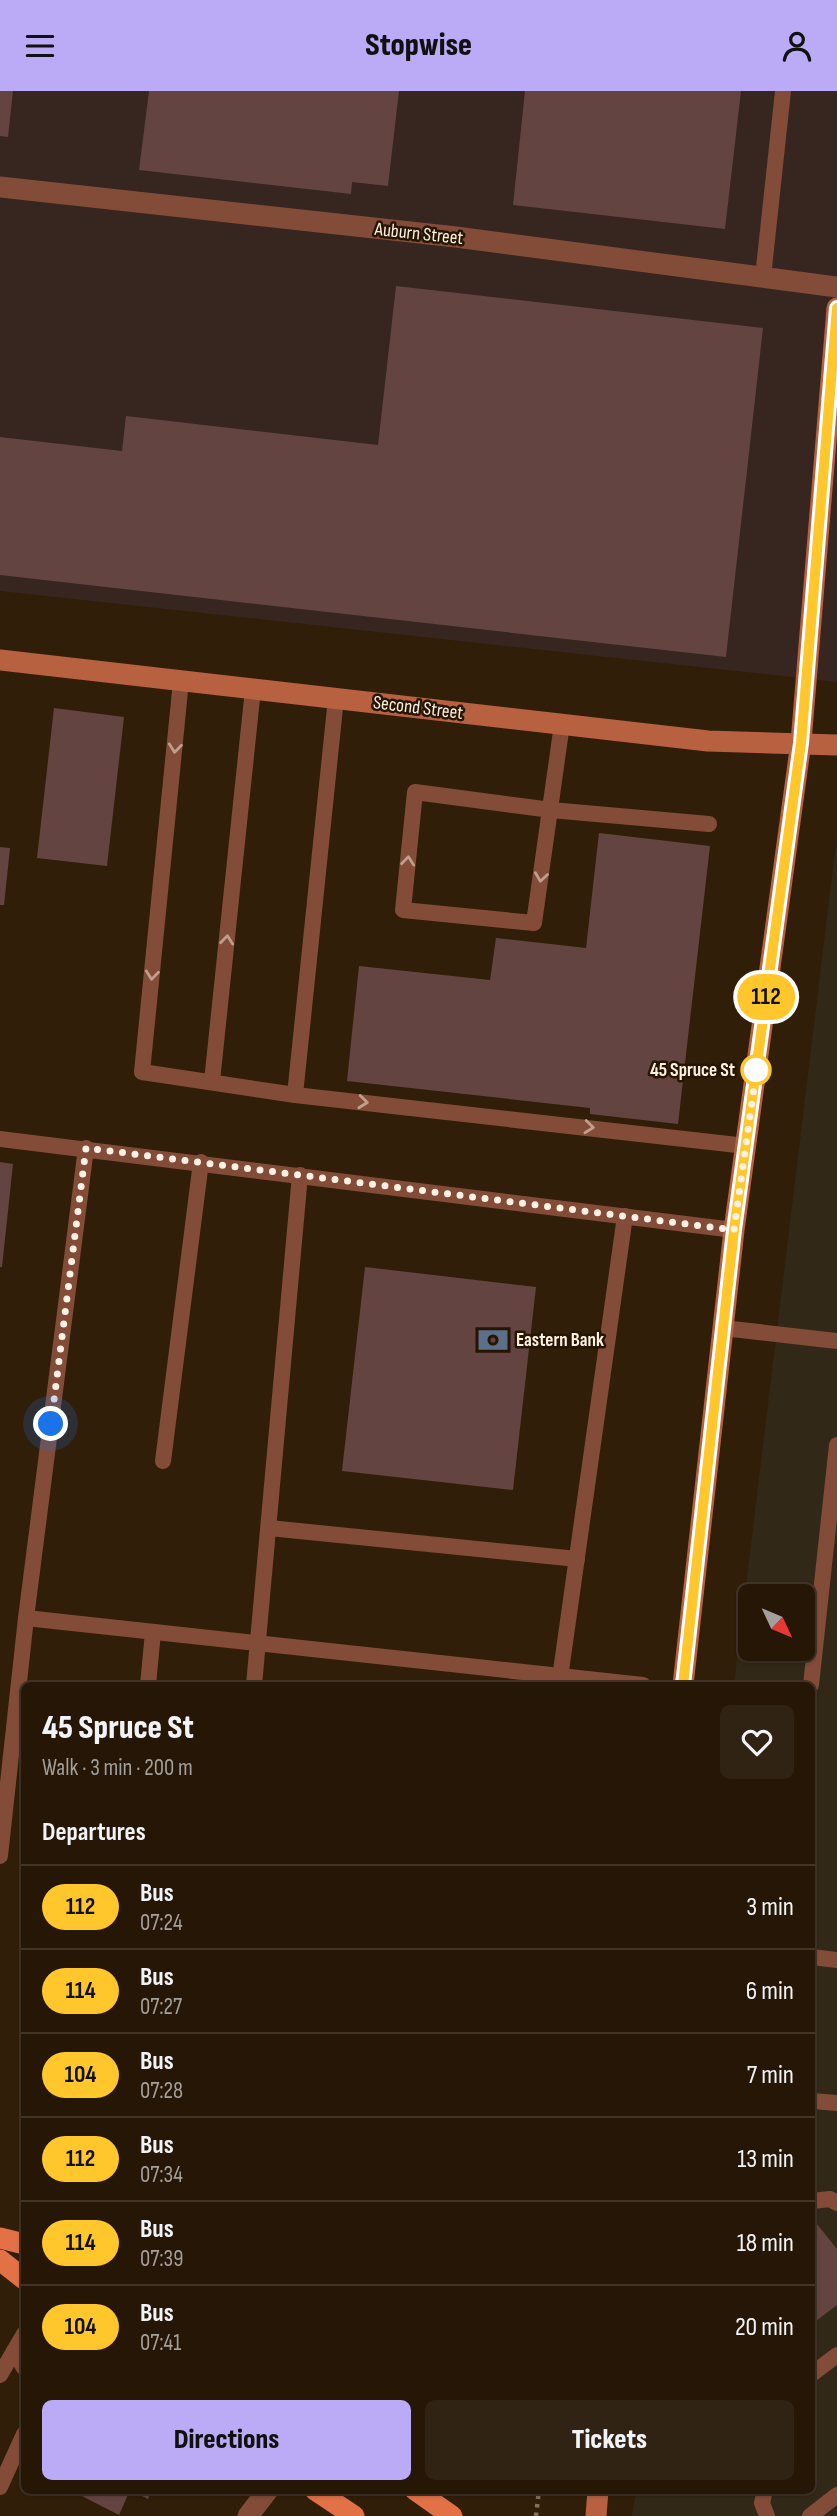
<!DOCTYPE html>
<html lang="en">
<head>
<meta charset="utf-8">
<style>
	body { margin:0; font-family:"Sofia Sans Condensed",sans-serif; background:#312314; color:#f1f3f6; height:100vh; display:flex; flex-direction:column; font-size:26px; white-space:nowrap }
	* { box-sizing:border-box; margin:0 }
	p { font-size:23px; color:#a39f9b }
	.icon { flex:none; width:38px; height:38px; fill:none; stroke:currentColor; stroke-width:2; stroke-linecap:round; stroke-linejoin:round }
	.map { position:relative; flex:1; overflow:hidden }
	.side { position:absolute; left:21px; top:1591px; width:794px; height:812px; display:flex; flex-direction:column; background:#251606; border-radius:10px; box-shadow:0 2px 5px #0004,0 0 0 2px #423528 }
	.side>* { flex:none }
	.badge { padding:0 14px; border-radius:23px; font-size:24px; line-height:46px }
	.needle { width:46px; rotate:134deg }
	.fabs { position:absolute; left:738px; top:1493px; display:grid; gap:14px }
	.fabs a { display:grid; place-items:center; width:77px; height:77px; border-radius:10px; background:#251606; box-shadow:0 2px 5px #0004,0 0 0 2px #423528; font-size:35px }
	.you { position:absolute; width:35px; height:35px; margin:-18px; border:5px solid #fff; border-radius:50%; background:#1a73e8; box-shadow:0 0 0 10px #1a73e833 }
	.map>.badge { position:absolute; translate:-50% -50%; box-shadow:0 0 0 4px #fff }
	h2 { padding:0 21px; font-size:26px; line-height:63px }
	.round { display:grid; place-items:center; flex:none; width:74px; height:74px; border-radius:10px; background:#312314 }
	.summary { display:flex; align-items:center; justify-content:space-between; height:119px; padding:0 21px }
	h1 { font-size:33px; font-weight:800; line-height:52px }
	.primary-button { display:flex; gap:14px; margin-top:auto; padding:14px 21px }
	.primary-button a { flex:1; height:80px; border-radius:10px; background:#bbaaf6; color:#111; font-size:28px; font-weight:800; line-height:80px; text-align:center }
	.primary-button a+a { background:#312314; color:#f1f3f6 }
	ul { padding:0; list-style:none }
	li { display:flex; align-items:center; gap:21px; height:84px; padding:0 21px; border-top:2px solid #423528 }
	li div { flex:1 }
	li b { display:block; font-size:26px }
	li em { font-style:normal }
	li .badge { min-width:77px; font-weight:700; text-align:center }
	header { display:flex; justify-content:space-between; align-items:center; height:91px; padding:0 21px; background:#bbaaf6; color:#111; font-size:32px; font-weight:800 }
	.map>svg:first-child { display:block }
</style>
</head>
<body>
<header><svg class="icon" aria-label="menu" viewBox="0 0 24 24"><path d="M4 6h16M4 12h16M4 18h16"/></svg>Stopwise<svg class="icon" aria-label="person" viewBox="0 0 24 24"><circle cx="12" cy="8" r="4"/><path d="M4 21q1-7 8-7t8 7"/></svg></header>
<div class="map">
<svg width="837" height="2425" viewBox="0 0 837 2425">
	<rect width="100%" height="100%" fill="#311e08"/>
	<path fill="#322818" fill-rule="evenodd" d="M837 744V2425H632L636 2399H812V1594H734ZM751 1505H803V1558H751Z"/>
	<path fill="#37251f" d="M0 0H837V591L0 500Z"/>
	<g fill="#644440">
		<path d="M0 0H13L8 46 0 45Z"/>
		<path d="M149 0H399L388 95 352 91 351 103 139 79Z"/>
		<path d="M525 0H741L725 138 513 114Z"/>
		<path d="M396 195 763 237 726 566 0 484V346L122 360 126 325 378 354Z"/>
		<path d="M54 617 124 626 107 775 37 767Z"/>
		<path d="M599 742 710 755 678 1033 590 1023V1017L347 990 359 875 490 889 496 847 586 857Z"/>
		<path d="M0 756 10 757 4 814H0Z"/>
		<path d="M0 1071 13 1073 2 1176H0Z"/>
		<path d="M365 1176 536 1196 513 1399 342 1380Z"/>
		<path d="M812 2127 837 2158V2214L812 2233Z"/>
		<path d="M70 2399H152L148 2408 130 2399 119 2424Z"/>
	</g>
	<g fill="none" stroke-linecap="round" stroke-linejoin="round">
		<path stroke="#81705d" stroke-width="4.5" stroke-dasharray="3.5 5" stroke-linecap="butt" d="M536 2425 539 2399"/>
		<g stroke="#824c38" stroke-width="16">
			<path d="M763 186 783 0"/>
			<path d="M181 590 142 981 295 1004 746 1055"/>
			<path d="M562 633 534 832 403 819 415 701 551 719 709 733"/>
			<path d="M212 990 253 598"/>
			<path d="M295 1004 336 607"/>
			<path d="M0 1048 734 1139"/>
			<path d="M723 1237 837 1250"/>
			<path d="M163 1370 201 1071"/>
			<path d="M269 1437 577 1468"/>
			<path d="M26 1527 86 1057"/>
			<path d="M148 1594 153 1541"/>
			<path d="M254 1594 300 1084"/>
			<path d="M559 1594 625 1125"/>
			<path d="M811 1594 837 1354"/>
			<path d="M0 1765 26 1527 643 1594"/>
			<path d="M812 1866 837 1869"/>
			<path d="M812 2010 837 2012"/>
			<path d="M812 2110 830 2108 837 2112"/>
			<path d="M14 2260 24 2277"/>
			<path d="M812 2283 837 2264"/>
			<path d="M0 2284 24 2243"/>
			<path d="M0 2396 24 2343"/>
			<path d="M765 2399 762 2412 767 2425"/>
			<path d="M810 2425 837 2404"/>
		</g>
		<g stroke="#824c38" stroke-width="21">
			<path d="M0 96 456 146 837 196"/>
			<path d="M248 2425 268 2399"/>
		</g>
		<g stroke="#b86141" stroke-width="21">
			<path d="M0 569 708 650 837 654"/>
			<path d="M683 1594 734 1139 801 651 837 217"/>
			<path d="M596 2425 598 2399"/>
		</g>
		<g stroke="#e27146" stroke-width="21">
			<path d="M0 2147 24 2153"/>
			<path d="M0 2169 24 2188"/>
			<path d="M315 2399 354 2425"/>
			<path d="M415 2399 452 2425"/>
		</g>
	</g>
	<defs><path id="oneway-chevron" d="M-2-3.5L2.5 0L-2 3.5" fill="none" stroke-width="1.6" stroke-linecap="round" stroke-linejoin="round" transform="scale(1.75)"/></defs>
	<g stroke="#c09e8e">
		<use href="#oneway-chevron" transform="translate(175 657) rotate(96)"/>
		<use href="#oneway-chevron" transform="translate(408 770) rotate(-84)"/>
		<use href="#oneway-chevron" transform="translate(541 786) rotate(98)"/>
		<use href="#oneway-chevron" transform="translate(227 849) rotate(-84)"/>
		<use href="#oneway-chevron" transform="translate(152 884) rotate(96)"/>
		<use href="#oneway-chevron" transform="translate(363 1011) rotate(6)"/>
		<use href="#oneway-chevron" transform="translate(589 1036) rotate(6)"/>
	</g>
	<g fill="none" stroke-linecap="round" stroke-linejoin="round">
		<g stroke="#fff" stroke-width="16">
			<path id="line" d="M683 1594 734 1139 801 652 837 217"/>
		</g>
		<use href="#line" stroke="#ffc72c" stroke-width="10"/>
		<path stroke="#fef1e4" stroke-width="7" stroke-dasharray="0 12.6" d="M51 1333 86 1057 734 1139 757 975 756 979"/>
	</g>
	<defs>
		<g id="bank-bare" transform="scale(2.415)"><path d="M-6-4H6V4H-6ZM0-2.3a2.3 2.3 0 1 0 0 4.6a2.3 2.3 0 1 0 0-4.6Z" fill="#5c6f8a" stroke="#261501" stroke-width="2.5" paint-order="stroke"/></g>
	</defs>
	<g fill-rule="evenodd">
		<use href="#bank-bare" x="493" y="1249"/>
	</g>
	<circle fill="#fff" stroke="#ffc72c" stroke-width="3.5" cx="756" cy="979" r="14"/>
	<g text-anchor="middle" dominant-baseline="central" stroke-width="5" stroke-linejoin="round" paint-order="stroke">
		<g font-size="19" fill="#fef1e4" stroke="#261501">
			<text transform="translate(419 143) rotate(6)">Auburn Street</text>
			<text transform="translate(418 617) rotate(7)">Second Street</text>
		</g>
		<g font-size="19" font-weight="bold" fill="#fef1e4" stroke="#261501" text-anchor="end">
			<text x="735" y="979">45 Spruce St</text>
		</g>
		<g font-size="19" font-weight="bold" fill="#fef1e4" stroke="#261501" text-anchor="start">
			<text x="516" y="1249">Eastern Bank</text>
		</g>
	</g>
</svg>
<div class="fabs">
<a><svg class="needle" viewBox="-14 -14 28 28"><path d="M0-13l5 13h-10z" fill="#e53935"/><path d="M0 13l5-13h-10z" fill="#a39f9b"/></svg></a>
</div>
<div class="you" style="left:51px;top:1333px"></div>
<b class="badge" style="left:766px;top:906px;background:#ffc72c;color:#111">112</b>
<section class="side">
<div class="summary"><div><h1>45 Spruce St</h1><p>Walk · 3 min · 200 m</p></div><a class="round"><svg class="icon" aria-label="heart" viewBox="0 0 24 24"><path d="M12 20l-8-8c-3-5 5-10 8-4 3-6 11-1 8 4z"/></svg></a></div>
<h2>Departures</h2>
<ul>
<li><span class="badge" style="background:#ffc72c;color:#111">112</span><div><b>Bus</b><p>07:24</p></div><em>3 min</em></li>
<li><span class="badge" style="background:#ffc72c;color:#111">114</span><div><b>Bus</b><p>07:27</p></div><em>6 min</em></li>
<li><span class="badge" style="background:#ffc72c;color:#111">104</span><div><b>Bus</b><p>07:28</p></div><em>7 min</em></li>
<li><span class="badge" style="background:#ffc72c;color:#111">112</span><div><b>Bus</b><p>07:34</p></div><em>13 min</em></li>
<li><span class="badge" style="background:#ffc72c;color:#111">114</span><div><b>Bus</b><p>07:39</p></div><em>18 min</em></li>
<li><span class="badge" style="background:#ffc72c;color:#111">104</span><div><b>Bus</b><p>07:41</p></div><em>20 min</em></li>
</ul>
<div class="primary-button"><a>Directions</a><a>Tickets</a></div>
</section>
</div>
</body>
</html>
